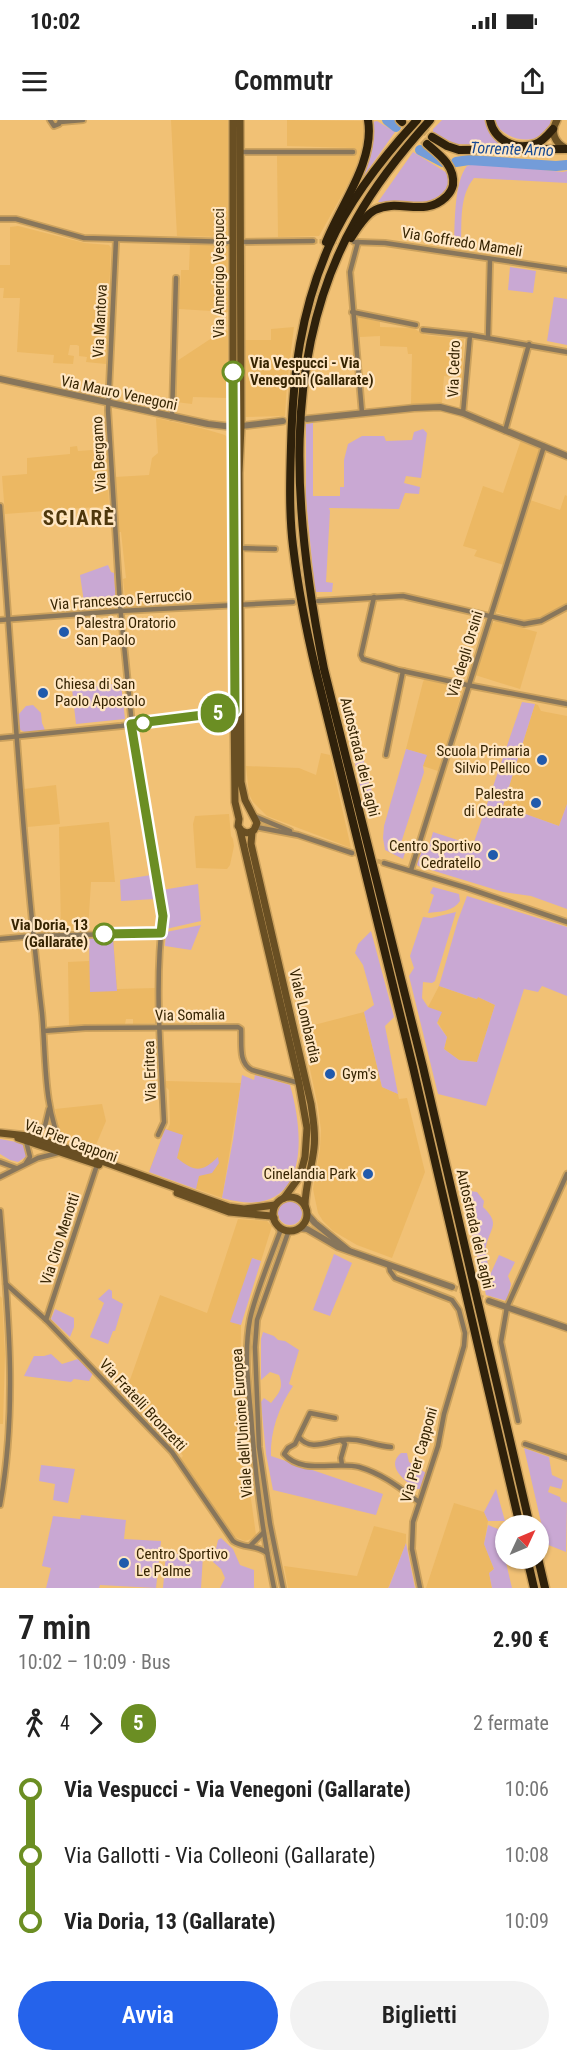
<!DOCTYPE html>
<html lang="it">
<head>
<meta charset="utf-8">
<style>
	body { margin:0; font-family:"Roboto Condensed",sans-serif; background:#f2f2f2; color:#222; height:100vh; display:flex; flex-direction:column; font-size:22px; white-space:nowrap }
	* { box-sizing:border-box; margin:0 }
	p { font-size:20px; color:#767676 }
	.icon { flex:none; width:33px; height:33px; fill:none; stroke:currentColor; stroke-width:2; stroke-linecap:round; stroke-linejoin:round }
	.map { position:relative; height:1468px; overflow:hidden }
	.sheet { display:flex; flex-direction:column; background:#fff; flex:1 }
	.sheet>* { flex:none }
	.badge { padding:0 12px; border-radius:20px; font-size:21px; line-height:39px }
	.needle { width:39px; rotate:46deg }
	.fabs { position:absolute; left:495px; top:1395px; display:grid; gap:12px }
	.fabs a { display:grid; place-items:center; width:54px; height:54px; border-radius:50%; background:#fff; box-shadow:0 2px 4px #0004; font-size:30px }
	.map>.badge { position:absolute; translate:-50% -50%; box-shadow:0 0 0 3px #fff }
	.legs { display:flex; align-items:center; gap:9px; height:66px; padding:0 18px; font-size:20px }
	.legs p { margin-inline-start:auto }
	.summary { display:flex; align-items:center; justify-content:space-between; height:102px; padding:0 18px }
	h1 { font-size:33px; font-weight:600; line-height:45px }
	.cta { display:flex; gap:12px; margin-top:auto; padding:12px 18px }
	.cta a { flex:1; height:69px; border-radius:36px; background:#2563eb; color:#fff; font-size:24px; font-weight:600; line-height:69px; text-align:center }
	.cta a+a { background:#f2f2f2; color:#222 }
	ul { padding:0 18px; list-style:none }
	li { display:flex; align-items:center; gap:21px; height:66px; font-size:22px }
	li i { display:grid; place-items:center; width:9px; height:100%; margin:0 8px; background:currentColor }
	li i::after { content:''; width:15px; height:15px; margin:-8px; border:4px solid; border-radius:50%; background:#fff }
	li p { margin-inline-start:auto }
	li:first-child i { background:linear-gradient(#0000 50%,currentColor 0) }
	li:last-child i { background:linear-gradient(currentColor 50%,#0000 0) }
	.status { display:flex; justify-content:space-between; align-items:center; height:42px; padding:0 30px; background:#fff; direction:ltr }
	.status svg { height:16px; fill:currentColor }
	header { display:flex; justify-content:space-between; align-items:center; height:78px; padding:0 18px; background:#fff; font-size:27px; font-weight:600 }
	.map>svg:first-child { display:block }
</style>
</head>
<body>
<div class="status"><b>10:02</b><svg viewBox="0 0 49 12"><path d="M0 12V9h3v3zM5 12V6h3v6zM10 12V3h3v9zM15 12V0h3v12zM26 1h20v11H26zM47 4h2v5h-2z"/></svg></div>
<header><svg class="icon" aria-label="menu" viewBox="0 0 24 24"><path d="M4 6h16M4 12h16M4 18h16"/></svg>Commutr<svg class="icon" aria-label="share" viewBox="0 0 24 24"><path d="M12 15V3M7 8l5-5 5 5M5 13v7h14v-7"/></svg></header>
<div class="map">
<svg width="567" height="1468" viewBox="0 0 567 1468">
	<rect width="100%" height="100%" fill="#f1c175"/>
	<g fill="#ecb863">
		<path d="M171 0H228L229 117 177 116Z"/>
		<path d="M287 0 366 1 364 29 357 48 319 116 278 117 277 36 356 35 354 28 287 26Z"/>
		<path d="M18 106 85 123 109 125 111 128 106 244 86 242 87 237 79 236V226L77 225H70L68 235 74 236 73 244 53 243 54 235 17 232 20 178H3L4 168H0V145H10V107Z"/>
		<path d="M190 124H228V192L179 189 181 150H189Z"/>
		<path d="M358 197 380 202V207L413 208 425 215 464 219 462 258 444 256 442 283 411 284 412 234H408L407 227 380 226V216L360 217Z"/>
		<path d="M294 207 287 263 285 296 244 297 243 220H271V209Z"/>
		<path d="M224 210 228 211V278L193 277 192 284 176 282 177 241Z"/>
		<path d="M156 298 201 308 225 315 228 318 229 478 225 482 168 483 126 487 123 459 126 458 121 412H118L115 357 149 355 152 338 158 333Z"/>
		<path d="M521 320 540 328 504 445 474 436 477 430 463 426 483 366 503 373Z"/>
		<path d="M77 326 78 331 107 329 109 386 5 394 2 356 27 354V338L70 334V327Z"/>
		<path d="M565 375 567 376V483L553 493 526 501 495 492 530 380 560 390Z"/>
		<path d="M496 501 537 512 520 569 475 555 490 505Z"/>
		<path d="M425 558 463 569 438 651 423 646 426 635 406 629 423 562Z"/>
		<path d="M535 584 538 585 541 591 567 596V684L559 706 503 686Z"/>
		<path d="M321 633 330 635 351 728 267 696 253 682 249 674 246 646 299 648 316 655Z"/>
		<path d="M56 665 60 704 27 707 24 669Z"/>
		<path d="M229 694 231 716 233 719 234 726 230 745 227 749 196 748 193 704 195 696Z"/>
		<path d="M109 702 115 762H91L88 810H61L59 707Z"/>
		<path d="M89 818H113L117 869 155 868 156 903 133 904V899H126L125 904 69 905 68 842 89 841Z"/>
		<path d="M439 866 476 879 478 877 495 885 477 942 459 940 444 929 447 917 428 887Z"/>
		<path d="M364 892 382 967 398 974 399 979 407 978 425 1052 392 1138 357 1125 333 1111 323 1101 318 1093 313 1069 320 1029 321 1010 318 987 302 911 305 904 314 905Z"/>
		<path d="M166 961 241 963 222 1078 149 1052 165 1009H168L170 1004 169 970 166 967Z"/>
		<path d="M102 984 106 1001 93 1032 70 1024 63 1019 59 1012 55 989Z"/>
		<path d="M238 1099 267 1101 272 1106 261 1141 253 1138 231 1201 241 1205 240 1269 246 1343 256 1415 251 1419 245 1421 232 1416 185 1346 181 1338 183 1336 177 1326H174L139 1285 140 1283 128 1278 125 1274 160 1175 207 1193Z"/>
		<path d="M0 1176 2 1178 5 1234 3 1304H0Z"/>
		<path d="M454 1383 484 1392 488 1401 484 1424 494 1449 489 1453 492 1468H426Z"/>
		<path d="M374 1406 406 1414V1423L388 1468H288L284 1446 357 1456Z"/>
	</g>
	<g fill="#c9a8d3">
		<path d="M442 0H486L492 16 502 26 455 24 433 12V9Z"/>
		<path d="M494 0H551C546 29 503 23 494 0Z"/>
		<path d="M377 1 395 12 356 67C366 45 375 26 373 2Z"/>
		<path d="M413 32 447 53 450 63C437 90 403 82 378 82Z"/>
		<path d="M475 44 497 45 563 52 567 51V63L474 58C459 76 462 102 461 124L454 123C455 103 454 62 467 46Z"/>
		<path d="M510 147 536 151 533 173 508 170Z"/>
		<path d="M554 177 567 179V225L547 221Z"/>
		<path d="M313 303V376H340V367H344V340L348 324 362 316H384L386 321 412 320 414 312 423 309 427 313 421 358 406 356 404 363 420 367 419 374 405 373 399 389 329 388 330 391 326 462 333 463 332 472H315L306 379V304Z"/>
		<path d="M108 445 111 452 114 453 116 486 85 489 80 455Z"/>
		<path d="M121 563 125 599 76 604 72 569Z"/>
		<path d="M522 582 535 584 503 686 559 706 567 684V789L531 776 503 772 418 746 417 744 424 725 429 726 433 712 473 725Z"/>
		<path d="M33 585 41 593 42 603 45 610 26 613 19 609V594L26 586Z"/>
		<path d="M406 629 427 635 423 646 424 652 401 723 407 726 403 739 385 730 383 718 384 706Z"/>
		<path d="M353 635 364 639V647L373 675 366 692Z"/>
		<path d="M151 755 155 779 121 781 120 760Z"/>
		<path d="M198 764 201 801 166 809 162 770Z"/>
		<path d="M433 767 459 774 460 781C454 791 439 792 428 793L434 775 430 773Z"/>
		<path d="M467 776 567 807V876L542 866 538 872 524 869 486 986 438 974 409 856 414 848 410 836 423 797 431 798 456 792 435 861 432 863 423 862 422 878 428 887 442 892 437 903 447 917 444 929 459 940 477 942 495 885 478 877 477 879 439 866 458 800Z"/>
		<path d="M201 805 191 830 165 826 166 812Z"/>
		<path d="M371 811 394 897 385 906 398 974 382 967 364 892 374 885 363 845 355 833 358 824Z"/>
		<path d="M89 818H113L117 871 90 872Z"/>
		<path d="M242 955 254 960 255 955 290 965C307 1024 306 1102 222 1078L233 1020Z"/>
		<path d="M165 1009 183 1015 177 1038C195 1052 201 1053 218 1037L219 1043 212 1053 199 1056 196 1069 149 1052Z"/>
		<path d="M0 1019 22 1023 27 1036 18 1042 10 1040 0 1034Z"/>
		<path d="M470 1071 477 1072 484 1081 483 1087C501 1104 490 1108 486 1126 485 1135 489 1147 490 1155L499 1135 515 1142 508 1156 511 1164 507 1181 486 1175 464 1080 465 1075Z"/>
		<circle cx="290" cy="1093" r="12"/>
		<path d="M334 1134 352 1143 330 1196 313 1190Z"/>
		<path d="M252 1138 261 1141 241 1205 230 1202Z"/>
		<path d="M109 1169 112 1171V1178L123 1184 115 1211H113L108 1224 90 1217 104 1183 98 1179Z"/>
		<path d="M55 1189 74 1198V1207L70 1217 51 1199Z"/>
		<path d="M263 1212 274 1216 278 1220 285 1221 299 1230 289 1264 293 1266C279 1287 270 1311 271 1336L383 1374 376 1395 273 1370 266 1334 261 1282 264 1278 271 1283C279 1273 284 1268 279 1255L270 1252 261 1260V1219Z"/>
		<path d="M51 1234 62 1244 78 1239 93 1253 89 1261 74 1259 71 1262 24 1256 34 1236H44Z"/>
		<path d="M524 1328 549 1337 552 1355 563 1360 561 1369 550 1366 548 1372 560 1377 561 1381 567 1383 566 1432 546 1424Z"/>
		<path d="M401 1333H407L409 1342 426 1353 420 1369H416C405 1361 385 1346 401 1333Z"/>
		<path d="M41 1345 75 1349 68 1383 53 1380 55 1364 39 1361Z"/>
		<path d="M496 1369 505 1401H488L484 1392Z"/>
		<path d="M81 1395 126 1400 124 1419 161 1421 156 1468 100 1465 99 1468H46L51 1448 42 1446 53 1396 80 1399Z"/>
		<path d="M488 1405 498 1409 512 1468H492L489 1453 494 1449 484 1424Z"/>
		<path d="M221 1418 233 1429 240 1445 254 1450V1468H220L225 1458 221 1449 213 1442 218 1420Z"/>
		<path d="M406 1423 415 1468H388L389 1467Z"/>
		<path d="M166 1433 203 1436 201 1468H163Z"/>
	</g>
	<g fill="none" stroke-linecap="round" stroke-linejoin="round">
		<g stroke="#739cd9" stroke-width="10">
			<path d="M387 0 396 7"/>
			<path d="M420 30 443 42"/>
			<path d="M456 42 469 40 556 46 567 45"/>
		</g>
		<g stroke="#cca25e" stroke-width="4.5" stroke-dasharray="4.5 2" stroke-linecap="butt">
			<path d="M313 121 347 122"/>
			<path d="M352 733 384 743"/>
		</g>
		<path stroke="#cca25e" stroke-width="6" stroke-dasharray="6 3" stroke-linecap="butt" d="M452 1167 489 1181"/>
		<g stroke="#cca25e" stroke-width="8" stroke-dasharray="8 4" stroke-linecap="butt">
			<path d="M412 0 432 17"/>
			<path d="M405 4 427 24"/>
		</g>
		<g stroke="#cca25e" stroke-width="8">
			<g id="minor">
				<path d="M50 0 54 6 59 4 60 0"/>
				<path d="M60 2 83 0"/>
				<path d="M239 32H353"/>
				<path d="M0 99H16L84 118 233 122"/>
				<path d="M116 120 108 290 120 485 133 615 163 796C154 864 161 934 164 1002L158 1015"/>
				<path d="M240 122 313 121"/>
				<path d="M354 122 385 123 567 150"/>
				<path d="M358 122 350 152 362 293"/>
				<path d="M352 192 416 205"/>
				<path d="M423 210 470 215 463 293"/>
				<path d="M470 215 567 232"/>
				<path d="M488 218 490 139"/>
				<path d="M172 297 176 158"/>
				<path d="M505 311 529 224"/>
				<path d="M0 386C13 555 22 725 42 893 46 934 43 990 63 1027"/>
				<path d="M239 428 275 429"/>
				<path d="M374 477 361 535 363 539 398 550 467 565 567 584"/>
				<path d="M318 481 403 476 524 504 541 501 567 487"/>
				<path d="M0 500 120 491 293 482"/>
				<path d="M0 618 121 606 235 591"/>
				<path d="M386 635 403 551"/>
				<path d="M254 696 290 711"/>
				<path d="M256 707 298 715 352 733"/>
				<path d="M384 743 467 768 567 802"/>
				<path d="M411 750 544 326"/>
				<path d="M0 819 33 816 161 813"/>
				<path d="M44 911 85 908 238 907 241 909C242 924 238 943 252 950L299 963"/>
				<path d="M28 1015 45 1006 49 989"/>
				<path d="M26 1021 30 1037 26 1043"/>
				<path d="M0 1042 16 1048"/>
				<path d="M0 1057 38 1038 58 1033"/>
				<path d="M0 1091C8 1189 18 1287 0 1385"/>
				<path d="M389 1146 390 1151 395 1158 452 1180 459 1190 465 1213 464 1226 444 1294 438 1326 413 1402 412 1429 420 1468"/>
				<path d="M6 1164 46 1200 172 1332 233 1421C244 1429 256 1424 267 1433"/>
				<path d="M46 1200 97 1045"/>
				<path d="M335 1298 310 1293 295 1324 288 1328 284 1334C302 1355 336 1341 359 1347 383 1354 400 1368 419 1382"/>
				<path d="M518 1301 501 1222 507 1187 567 1054"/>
				<path d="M299 1317C309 1331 327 1322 341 1320L345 1324 341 1338 342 1345"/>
				<path d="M341 1320C359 1317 374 1326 391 1327"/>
				<path d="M525 1324 567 1338"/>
				<path d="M251 1425 263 1413"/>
				<path d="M274 1468C262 1411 255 1354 251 1295 248 1264 244 1231 250 1199 256 1172 270 1139 280 1112L277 1104"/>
				<path d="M283 1468 270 1404 259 1327 255 1227 257 1200 289 1110"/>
			</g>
		</g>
		<g stroke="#cca25e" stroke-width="9">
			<g id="tertiary">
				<path d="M0 259 208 304 233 307 283 301"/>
				<path d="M307 299 414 288 440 287 463 293 567 336"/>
				<path d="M307 1094 315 1103 348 1130"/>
				<path d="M299 1108 307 1109 338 1127 452 1167"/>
				<path d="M489 1181 567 1208"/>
			</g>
		</g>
		<g stroke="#cca25e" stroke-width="10">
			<g id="secondary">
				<path d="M233 0V494L235 682 239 699 238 706C242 713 248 715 254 710L257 703 245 680 241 662 239 353 241 306 240 0"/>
				<path d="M557 0C550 12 554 23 567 29"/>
				<path d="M240 710 299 963 307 1008 305 1037 300 1056 284 1078"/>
				<path d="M252 712 251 724 311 984C313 999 316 1013 314 1028 312 1048 305 1066 305 1086"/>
				<path d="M0 1013 28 1016 46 1021 229 1087 244 1089 275 1085"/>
				<path d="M18 1018 99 1045"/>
				<path d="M177 1073 229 1092 271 1096 274 1098"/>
				<circle cx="290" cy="1094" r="17"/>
			</g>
		</g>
		<g stroke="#cca25e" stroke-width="11">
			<g id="motorway">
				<path d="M400 0 402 2"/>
				<path d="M417 0C383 37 349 80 329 126 300 193 293 254 291 326 290 359 289 393 293 426 298 468 306 509 316 551L413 947 520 1406"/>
				<path d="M430 0C403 30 377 62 357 98 278 235 294 400 324 549L423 947 530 1406"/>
				<path d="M490 0C494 20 515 31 535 24 542 22 548 15 553 9"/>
				<path d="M432 17 447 26 459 30 567 29"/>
				<path d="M351 118C357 109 365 95 375 90 399 78 424 98 446 77 450 73 452 70 453 65 455 46 440 35 427 24"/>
				<path d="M326 122C341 84 375 41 368 0"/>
				<path d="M527 1438 534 1468"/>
				<path d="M538 1438 545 1468"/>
			</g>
		</g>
		<use href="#minor" stroke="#88765b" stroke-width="4.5"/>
		<use href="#tertiary" stroke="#88765b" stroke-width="6"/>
		<use href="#secondary" stroke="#694f23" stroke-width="7"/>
		<use href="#motorway" stroke="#2f210b" stroke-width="8"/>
	</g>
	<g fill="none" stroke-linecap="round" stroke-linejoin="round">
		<g stroke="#fff" stroke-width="14">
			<path id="line-1" d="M104 814 161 813 163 796 131 604 235 591 233 252"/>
		</g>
		<use href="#line-1" stroke="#6b8e23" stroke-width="9"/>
	</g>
	<g fill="#fff" stroke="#6b8e23" stroke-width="3">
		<circle cx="233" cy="252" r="10"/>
		<circle cx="143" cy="603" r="8"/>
		<circle cx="104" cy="814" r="10"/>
	</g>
	<g fill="#215aac" stroke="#ffe6c2" stroke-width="2">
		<circle cx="64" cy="512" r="6"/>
		<circle cx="43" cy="573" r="6"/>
		<circle cx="542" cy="640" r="6"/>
		<circle cx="536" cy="683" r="6"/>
		<circle cx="493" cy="735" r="6"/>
		<circle cx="330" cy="954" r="6"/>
		<circle cx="368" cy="1054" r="6"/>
		<circle cx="124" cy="1443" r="6"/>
	</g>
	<g text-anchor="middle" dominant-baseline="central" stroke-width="4.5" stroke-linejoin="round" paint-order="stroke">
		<g font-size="15" fill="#362402" stroke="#ffe6c2">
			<text transform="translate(462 122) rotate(9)">Via Goffredo Mameli</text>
			<text transform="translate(219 153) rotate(-90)">Via Amerigo Vespucci</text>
			<text transform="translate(100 201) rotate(-87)">Via Mantova</text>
			<text transform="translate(454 249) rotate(-88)">Via Cedro</text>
			<text transform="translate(119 273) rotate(12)">Via Mauro Venegoni</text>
			<text transform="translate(99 334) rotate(-93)">Via Bergamo</text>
			<text transform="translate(121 480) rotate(-4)">Via Francesco Ferruccio</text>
			<text transform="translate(465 534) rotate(-73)">Via degli Orsini</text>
			<text transform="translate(360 637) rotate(76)">Autostrada dei Laghi</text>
			<text transform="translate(190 895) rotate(-1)">Via Somalia</text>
			<text transform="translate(305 896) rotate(77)">Viale Lombardia</text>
			<text transform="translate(150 951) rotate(-92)">Via Eritrea</text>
			<text transform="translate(71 1021) rotate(20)">Via Pier Capponi</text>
			<text transform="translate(475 1109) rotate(77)">Autostrada dei Laghi</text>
			<text transform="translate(60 1119) rotate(-72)">Via Ciro Menotti</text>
			<text transform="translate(143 1285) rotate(47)">Via Fratelli Bronzetti</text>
			<text transform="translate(242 1303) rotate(-94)">Viale dell'Unione Europea</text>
			<text transform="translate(419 1335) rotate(-74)">Via Pier Capponi</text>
		</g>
		<g font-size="15" font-weight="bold" fill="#362402" stroke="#ffe6c2" text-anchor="start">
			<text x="250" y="243">Via Vespucci - Via<tspan x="250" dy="17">Venegoni (Gallarate)</tspan></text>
			<text x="88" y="805" text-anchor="end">Via Doria, 13<tspan x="88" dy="17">(Gallarate)</tspan></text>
		</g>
		<g font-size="15" fill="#362402" stroke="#ffe6c2" text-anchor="start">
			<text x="76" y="503">Palestra Oratorio<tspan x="76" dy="17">San Paolo</tspan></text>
			<text x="55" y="564">Chiesa di San<tspan x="55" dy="17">Paolo Apostolo</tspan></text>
			<text x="530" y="631" text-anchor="end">Scuola Primaria<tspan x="530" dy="17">Silvio Pellico</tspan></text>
			<text x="524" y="674" text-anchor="end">Palestra<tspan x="524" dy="17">di Cedrate</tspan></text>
			<text x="481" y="726" text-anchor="end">Centro Sportivo<tspan x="481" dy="17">Cedratello</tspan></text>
			<text x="342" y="954">Gym's</text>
			<text x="356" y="1054" text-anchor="end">Cinelandia Park</text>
			<text x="136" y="1434">Centro Sportivo<tspan x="136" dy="17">Le Palme</tspan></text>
		</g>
		<g font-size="16" font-style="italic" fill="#164992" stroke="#ffe6c2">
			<text transform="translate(512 29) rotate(2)">Torrente Arno</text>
		</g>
		<g font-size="21" font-weight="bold" letter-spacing="1.5" fill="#4e370c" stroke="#ffe6c2">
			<text x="79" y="398">SCIARÈ</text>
		</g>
	</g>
</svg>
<div class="fabs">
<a><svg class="needle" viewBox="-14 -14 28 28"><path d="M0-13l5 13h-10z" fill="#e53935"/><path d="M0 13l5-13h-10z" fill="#767676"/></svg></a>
</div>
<b class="badge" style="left:218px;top:593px;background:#6b8e23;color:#fff">5</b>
</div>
<section class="sheet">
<div class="summary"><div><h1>7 min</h1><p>10:02 – 10:09 · Bus</p></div><b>2.90 €</b></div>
<div class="legs"><svg class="icon" aria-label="walk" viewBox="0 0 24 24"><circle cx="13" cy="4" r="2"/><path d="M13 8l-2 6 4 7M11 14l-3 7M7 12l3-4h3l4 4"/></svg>4<svg class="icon" aria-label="forward" viewBox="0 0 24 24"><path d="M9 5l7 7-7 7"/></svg><b class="badge" style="background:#6b8e23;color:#fff">5</b><p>2 fermate</p></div>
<ul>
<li><i style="color:#6b8e23"></i><b>Via Vespucci - Via Venegoni (Gallarate)</b><p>10:06</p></li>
<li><i style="color:#6b8e23"></i><span>Via Gallotti - Via Colleoni (Gallarate)</span><p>10:08</p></li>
<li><i style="color:#6b8e23"></i><b>Via Doria, 13 (Gallarate)</b><p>10:09</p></li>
</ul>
<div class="cta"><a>Avvia</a><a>Biglietti</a></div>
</section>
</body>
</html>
